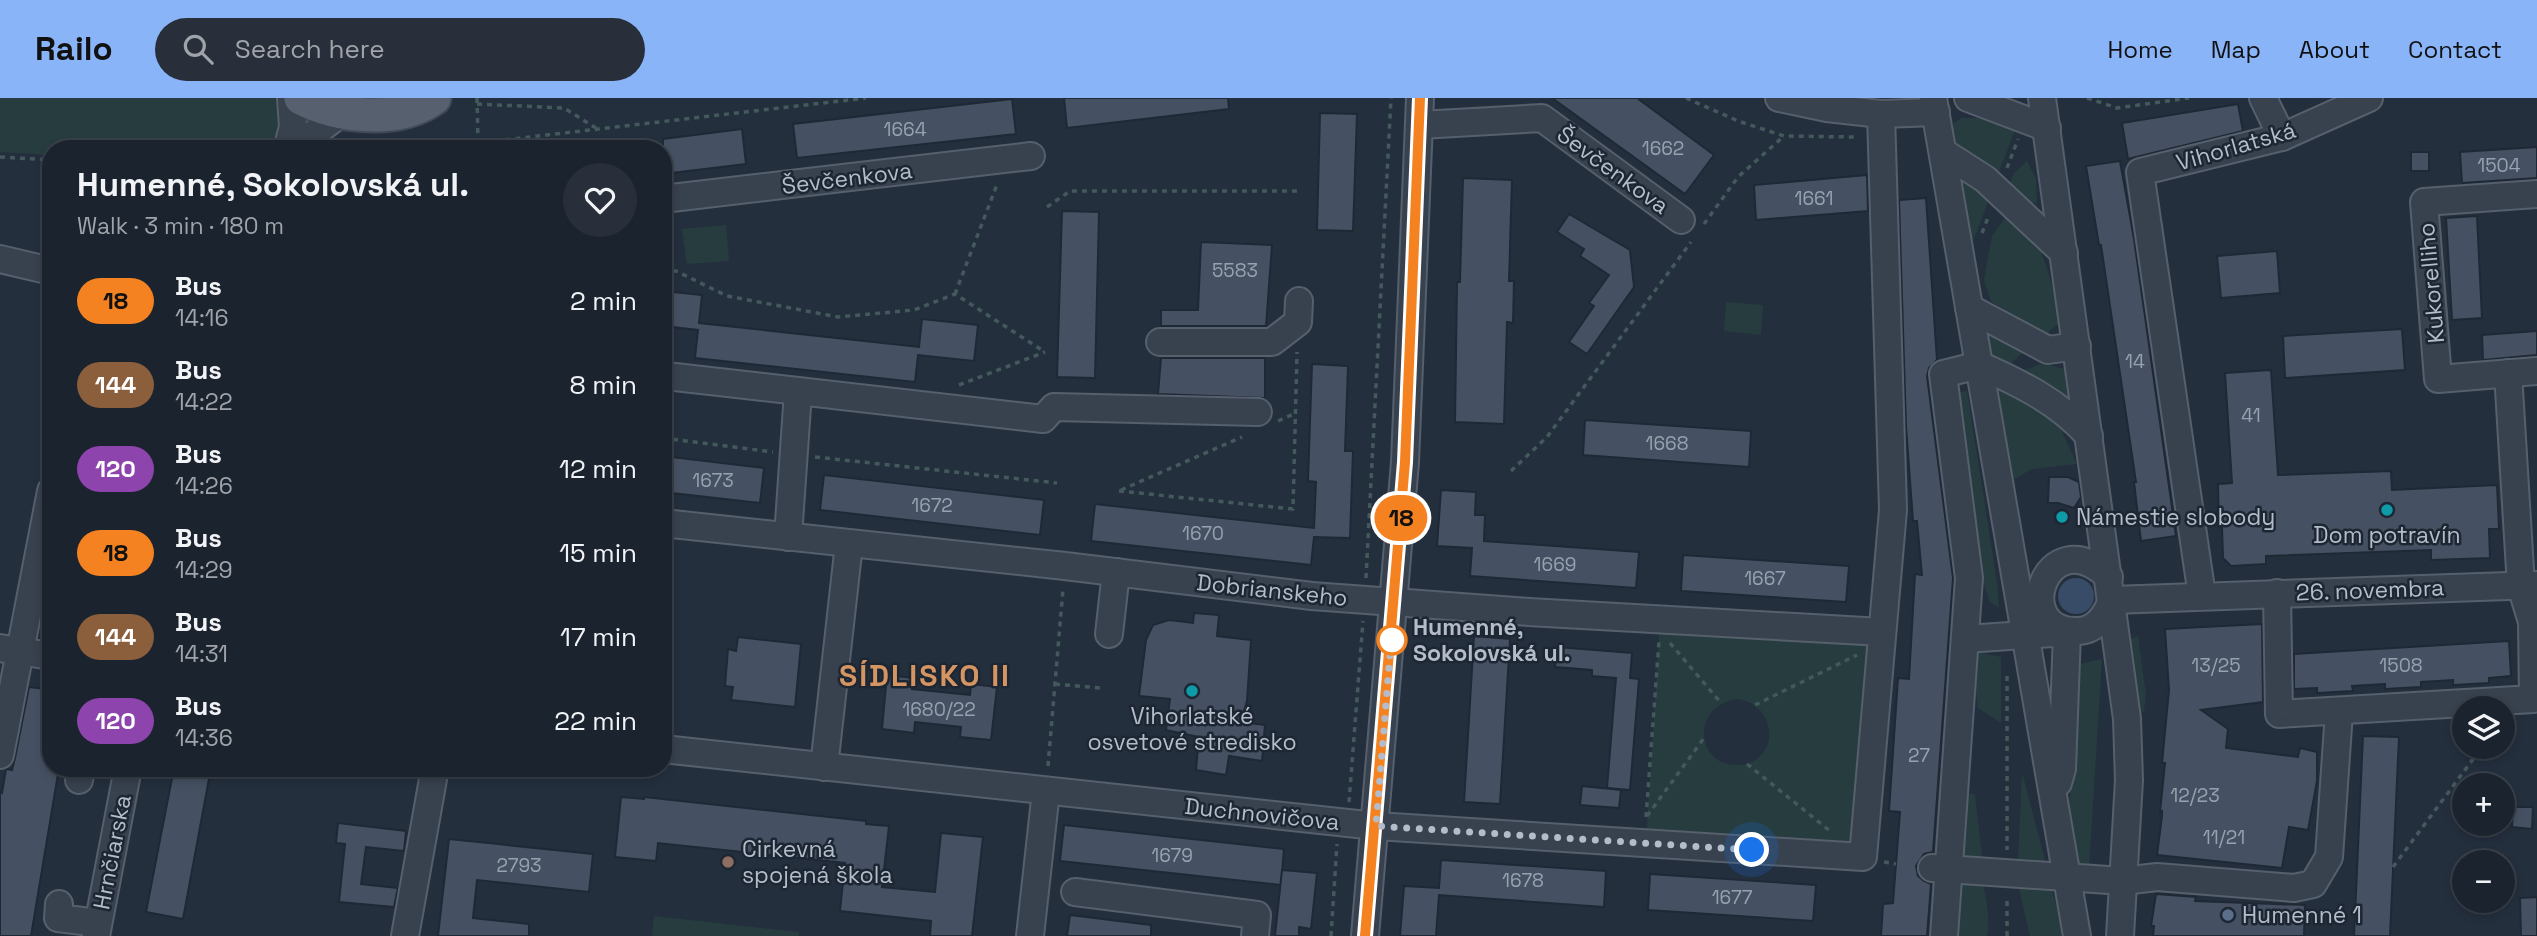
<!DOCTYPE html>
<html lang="en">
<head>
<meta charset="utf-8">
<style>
	body { margin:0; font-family:"Space Grotesk",sans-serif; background:#282f3a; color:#f1f3f6; height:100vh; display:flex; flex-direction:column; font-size:26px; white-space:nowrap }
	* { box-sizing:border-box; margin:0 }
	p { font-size:23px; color:#a0a4aa }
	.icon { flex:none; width:38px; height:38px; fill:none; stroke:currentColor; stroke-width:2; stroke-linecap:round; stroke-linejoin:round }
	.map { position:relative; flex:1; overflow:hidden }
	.drawer { position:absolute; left:42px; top:42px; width:630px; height:637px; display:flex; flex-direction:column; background:#1b232e; border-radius:28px; box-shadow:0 4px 10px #0003,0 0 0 2px #39404a }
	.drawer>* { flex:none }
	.badge { padding:0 14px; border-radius:23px; font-size:24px; line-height:46px }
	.tools { position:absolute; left:2452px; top:598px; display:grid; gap:14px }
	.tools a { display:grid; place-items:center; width:63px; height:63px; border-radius:50%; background:#1b232e; box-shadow:0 4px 10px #0003,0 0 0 2px #39404a; font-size:35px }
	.you { position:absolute; width:35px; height:35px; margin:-18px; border:5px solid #fff; border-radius:50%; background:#1a73e8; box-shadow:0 0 0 10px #1a73e833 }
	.map>.badge { position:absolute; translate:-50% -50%; box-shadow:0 0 0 4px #fff }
	.round { display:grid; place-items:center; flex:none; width:74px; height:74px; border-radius:37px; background:#282f3a }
	.head { display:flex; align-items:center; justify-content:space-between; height:119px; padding:0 35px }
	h1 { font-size:33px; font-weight:600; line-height:52px }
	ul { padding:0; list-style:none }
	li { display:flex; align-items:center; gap:21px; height:84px; padding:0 35px }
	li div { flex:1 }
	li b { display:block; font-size:26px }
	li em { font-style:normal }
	li .badge { min-width:77px; font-weight:700; text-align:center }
	header { display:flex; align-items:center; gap:42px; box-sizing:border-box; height:98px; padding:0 35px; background:#8ab4f8; color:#111 }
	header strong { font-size:33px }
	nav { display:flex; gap:38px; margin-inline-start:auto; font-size:24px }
	.search { width:490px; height:63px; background:#282f3a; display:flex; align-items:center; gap:18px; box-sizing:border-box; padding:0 24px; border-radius:38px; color:#a0a4aa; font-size:26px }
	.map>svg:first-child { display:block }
</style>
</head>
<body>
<header>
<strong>Railo</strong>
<div class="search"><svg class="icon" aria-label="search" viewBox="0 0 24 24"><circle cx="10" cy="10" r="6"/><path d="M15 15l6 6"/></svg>Search here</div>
<nav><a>Home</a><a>Map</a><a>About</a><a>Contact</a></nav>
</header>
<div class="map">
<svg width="2537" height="838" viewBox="0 0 2537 838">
	<rect width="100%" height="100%" fill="#242f3e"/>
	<g fill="#263c3f" fill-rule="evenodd">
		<path d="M0 0H277C289 21 279 36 263 51H51V57L0 54Z"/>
		<path d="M1961 20H1981L2015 32 1997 79 1951 49 1947 36 1953 26Z"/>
		<path d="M2027 63 2036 81 2037 105 2028 106 2008 90 2014 75Z"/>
		<path d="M1954 71 1992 93 1969 154Z"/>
		<path d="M2007 117 2037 141 2057 201 2060 225 2043 238 1991 203 1984 182 1992 138Z"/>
		<path d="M726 127 729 163 687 166 682 131Z"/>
		<path d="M1726 204 1763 207 1761 237 1724 233Z"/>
		<path d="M1981 226 2025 253 2007 268 1989 263Z"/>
		<path d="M2043 265 2071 273 2077 307 2014 276Z"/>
		<path d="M1990 279 2054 316 2077 366 2032 371 2009 384Z"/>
		<path d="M1967 293 1997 484 1999 510 1990 504 1983 484 1954 295Z"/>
		<path d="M1660 522 1882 534 1863 759 1646 746ZM1737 601C1781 607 1779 667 1737 667 1694 667 1692 607 1737 601Z"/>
		<path d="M2138 538 2146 597 2144 613 2134 622 2128 542Z"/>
		<path d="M1971 553 2001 559V625L1978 610Z"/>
		<path d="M2102 561 2089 770 2075 768 2068 721 2074 641 2076 567Z"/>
		<path d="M2022 674 2046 766 2018 764Z"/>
		<path d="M1966 695 1975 696 1983 766 1961 763Z"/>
		<path d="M1957 779 1982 782C1986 800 1991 819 1987 838H1952Z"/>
		<path d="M2018 787 2051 789 2062 827 2061 838H2030Z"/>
		<path d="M654 818 799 834V838H652Z"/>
	</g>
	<circle fill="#394c67" cx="2076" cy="498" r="18"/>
	<g fill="#455162" stroke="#1f2835" stroke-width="2">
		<path d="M1064 0H1228L1229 11 1067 30Z"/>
		<path d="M1552 0H1637L1714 57 1685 96Z"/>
		<path d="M1012 1 1016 36 797 60 793 26Z"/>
		<path d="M2238 6 2243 33 2128 61 2122 25Z"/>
		<path d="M1320 15 1357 16 1353 133 1317 132Z"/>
		<path d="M742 31 746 66 663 76V41Z"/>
		<path d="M2537 49V80L2462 85 2460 54Z"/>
		<rect x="2411" y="54" width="18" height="19"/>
		<path d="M2120 63 2134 141 2176 438 2141 443 2134 384H2136L2101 147H2099L2086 68Z"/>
		<path d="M1867 77 1868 113 1756 122 1754 87Z"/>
		<path d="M1463 80 1512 82 1509 183H1514L1513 225 1507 224 1504 326 1455 324 1457 184H1460Z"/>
		<path d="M1926 100 1937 262 1929 270 1927 278 1953 480 1933 754 1924 756 1916 768 1918 778 1924 783 1931 786 1927 838H1881L1883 806 1893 805 1900 714 1889 713 1898 580 1909 581 1915 476 1922 477 1917 423H1913L1906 328 1899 102Z"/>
		<path d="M1062 113 1099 114 1095 280 1057 279Z"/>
		<path d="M1569 116 1630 152 1634 189 1587 256 1569 244 1594 208 1589 205 1609 177 1580 158 1584 151 1557 134Z"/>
		<path d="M2477 118 2482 220 2452 222 2446 120Z"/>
		<path d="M1201 144 1272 147 1266 228H1161V212H1198Z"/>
		<path d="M2277 153 2280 195 2221 200 2217 158Z"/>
		<path d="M663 193 702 197 699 225 919 249 922 221 978 227 974 263 918 257 915 284 695 260 698 232 663 228Z"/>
		<path d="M2402 231 2405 272 2285 280 2283 238Z"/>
		<path d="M2537 233V257L2483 262 2482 237Z"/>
		<path d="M1161 260H1265V300L1158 296Z"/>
		<path d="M1312 266 1348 268 1345 353H1353L1350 440 1314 439 1311 467 1091 443 1095 406 1314 430 1316 384 1308 383Z"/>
		<path d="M2271 272 2278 377 2391 373 2392 392 2497 387 2499 431H2489L2490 460 2431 462V452L2266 458V466L2231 468 2223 460 2222 429H2219L2218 386 2232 385 2225 275Z"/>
		<path d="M1585 322 1751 333 1749 369 1583 357Z"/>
		<path d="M663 358 764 370 760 405 663 394Z"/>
		<path d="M824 377 1044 402 1040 437 820 412Z"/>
		<path d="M2049 379H2068L2079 384 2081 399 2074 410 2058 405H2048Z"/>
		<path d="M1441 392 1476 394 1475 417H1485L1484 443 1639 454 1636 490 1470 478 1472 450 1437 448Z"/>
		<path d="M1683 457 1849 468 1846 504 1681 493Z"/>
		<path d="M1194 515 1219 517 1217 538 1251 542 1247 603 1241 624 1265 627 1262 663 1229 658 1226 677 1196 672 1199 639 1166 632 1170 601 1139 598 1146 542 1153 527 1169 522 1193 525Z"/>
		<path d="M2262 526 2263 604 2201 612 2228 631 2226 650 2298 659 2300 650 2317 654V683L2308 732 2289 729 2282 770 2157 757 2162 718V713L2160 714 2165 665H2162L2169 592 2165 531Z"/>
		<path d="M1474 538 1510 541 1500 706 1464 704Z"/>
		<path d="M738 539 801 546 795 609 731 602 733 589 725 588 728 551 736 553Z"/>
		<path d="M2509 543 2511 578 2489 580V585L2453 587V582L2421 584V589L2385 591V586L2352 588 2353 593 2317 595V590L2294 591V556Z"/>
		<path d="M1557 549 1632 555 1630 580 1639 581 1630 692 1607 690 1616 580 1592 578V572L1555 569Z"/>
		<path d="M887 577 913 580 912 591 970 597 971 586 997 589 991 642 960 639 961 629 915 624 914 635 882 631Z"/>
		<path d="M29 589 46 591 42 611 51 612V670H59L31 838H0V694L2 695 6 671 12 672 15 660Z"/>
		<path d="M2363 638 2399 639 2390 838H2354Z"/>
		<path d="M174 670H211L183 821 146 814Z"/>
		<path d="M1582 688 1621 692 1619 710 1580 707Z"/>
		<path d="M621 699 644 701V699L866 723V726L889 728 882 789 935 794 941 735 983 739 972 838H930L931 823 840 813 845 765 658 745 656 763 615 759Z"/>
		<path d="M2513 709H2533L2532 731 2512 729Z"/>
		<path d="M338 725 406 733 404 753 366 749 361 786 398 790 394 809 339 804 345 746 336 745Z"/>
		<path d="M1064 727 1284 751 1281 787 1060 763Z"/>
		<path d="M449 741 593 756 589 794 477 782 473 820 529 826V838H438Z"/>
		<path d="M1441 762 1606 773 1604 809 1439 797 1436 838H1400L1404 788 1439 790Z"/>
		<path d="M1282 772 1317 775 1311 831 1299 829V838H1275Z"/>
		<path d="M1650 776 1816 787 1813 823 1648 812Z"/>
		<path d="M2156 796 2196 799 2195 803 2305 807 2304 838H2153L2154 828H2151Z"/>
		<path d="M2537 799V838H2521L2520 800Z"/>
		<path d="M1070 817 1151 827V838H1067Z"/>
	</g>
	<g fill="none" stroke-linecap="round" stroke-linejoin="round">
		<g stroke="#565f6c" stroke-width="30">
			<g id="minor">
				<path d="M1779 0 1827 10 1881 16 1936 14"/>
				<path d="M1933 0 1979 267 1943 276 1969 480 1944 838"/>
				<path d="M1968 0 2047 30"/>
				<path d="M2042 0 2127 621 2129 682 2120 838"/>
				<path d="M2263 0 2282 39"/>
				<path d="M1420 27 1542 20 1681 122"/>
				<path d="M287 51 293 29 291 0"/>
				<path d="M294 51 342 14"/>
				<path d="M1943 54 1985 81 2064 155"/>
				<path d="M2537 96 2424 104 2438 281 2537 273"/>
				<path d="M663 101 1031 58"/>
				<path d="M0 161 51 173"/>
				<path d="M1969 210 2048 252 2077 248"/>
				<path d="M1160 244H1272L1298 224 1299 203"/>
				<path d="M1979 267 2077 838"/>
				<path d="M1979 267C2020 285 2059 304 2089 338"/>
				<path d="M666 278 1043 321 1054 309 1258 314"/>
				<path d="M663 425 1065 468 1312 498 1529 514 1882 534"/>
				<path d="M788 439 798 294"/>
				<path d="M2109 479C2045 419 2008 536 2079 533 2097 532 2106 517 2112 502L2537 487"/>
				<path d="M2277 495 2279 616 2533 601 2532 524 2521 488 2508 275"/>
				<path d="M2202 498 2140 74 2282 39 2369 0"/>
				<path d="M1109 536 1116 474"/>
				<path d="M1966 541 2067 534 2062 671 2058 685"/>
				<path d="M0 550 51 558"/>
				<path d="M663 651 1376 728 1863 759 1893 412 1881 16"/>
				<path d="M0 657 51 393"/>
				<path d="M824 669 849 446"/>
				<path d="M79 682 81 670"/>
				<path d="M1932 770 2123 783 2157 779 2294 790 2313 786 2329 759 2339 614"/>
				<path d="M1075 794 1257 817 1255 838"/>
				<path d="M59 806 58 820 98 825"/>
				<path d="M96 838 128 670"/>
				<path d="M405 838 435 670"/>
				<path d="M1030 838 1046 693"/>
				<path d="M1365 838 1405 364 1420 0"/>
			</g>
		</g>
		<g stroke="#414a57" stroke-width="37">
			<path id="major" d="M301 0C338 19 398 26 434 0"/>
		</g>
		<g stroke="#44595c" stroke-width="3.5" stroke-dasharray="5 5" stroke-linecap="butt">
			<path d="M477 0 478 45"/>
			<path d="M1686 0 1738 23 1784 38 1855 39"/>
			<path d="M2087 0 2117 10 2189 0"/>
			<path d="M477 6 564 10 596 30"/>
			<path d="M426 51 866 0"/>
			<path d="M0 59 51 62"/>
			<path d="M2007 70 2018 41"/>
			<path d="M1047 109 1070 93H1299"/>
			<path d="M1704 126 1738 79 1784 38"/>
			<path d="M1982 135 1989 117"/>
			<path d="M663 173H676L727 198 838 219 914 212 955 196 1045 254"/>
			<path d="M955 196 998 84"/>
			<path d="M959 287 1045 254"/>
			<path d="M1278 323 1296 315"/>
			<path d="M663 340 773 354"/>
			<path d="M815 359 1057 385"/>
			<path d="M1511 373 1547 339 1691 144"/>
			<path d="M1121 392 1242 339"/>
			<path d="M1119 393 1293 411 1297 254"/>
			<path d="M1366 480 1391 0"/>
			<path d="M1670 545 1721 605"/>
			<path d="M2007 578V752"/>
			<path d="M1055 586 1100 590"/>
			<path d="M1755 607 1857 557"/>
			<path d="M1747 666 1830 733"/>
			<path d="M1048 668 1063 491"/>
			<path d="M1349 704 1363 523"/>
			<path d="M1647 718 1704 640"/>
			<path d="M1646 719 1659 543"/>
			<path d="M1884 764 1896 766"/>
			<path d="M2393 769 2482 649"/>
			<path d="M1331 838 1337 746"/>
			<path d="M2007 838V798"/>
		</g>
		<use href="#minor" stroke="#38414e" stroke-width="26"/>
		<use href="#major" stroke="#56606e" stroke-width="33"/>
	</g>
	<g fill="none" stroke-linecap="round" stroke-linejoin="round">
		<g stroke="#fff" stroke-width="16">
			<path id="line" d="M1365 838 1405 364 1420 0"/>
		</g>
		<use href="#line" stroke="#f58220" stroke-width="10"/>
		<path stroke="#b4bcc9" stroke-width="7" stroke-dasharray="0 12.6" d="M1392 542V531L1376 728 1752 752"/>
	</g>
	<g fill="#0f9aa8" stroke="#1d2633" stroke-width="2.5">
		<circle cx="2387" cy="412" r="7"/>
		<circle cx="2062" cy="419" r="7"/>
		<circle cx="1192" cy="593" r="7"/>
	</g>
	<circle fill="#fff" stroke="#f58220" stroke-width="3.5" cx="1392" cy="542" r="14"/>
	<circle fill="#8d6e63" stroke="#1d2633" stroke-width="2.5" cx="728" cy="764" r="7"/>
	<circle fill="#5c6f8a" stroke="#1d2633" stroke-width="2.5" cx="2228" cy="817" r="7"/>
	<g text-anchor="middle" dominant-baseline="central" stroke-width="5" stroke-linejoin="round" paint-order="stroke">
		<g font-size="19" fill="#98a1af">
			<text x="905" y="31">1664</text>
			<text x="1663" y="50">1662</text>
			<text x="2499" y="67">1504</text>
			<text x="1814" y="100">1661</text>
			<text x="1235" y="172">5583</text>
			<text x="2135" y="263">14</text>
			<text x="2251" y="317">41</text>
			<text x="1667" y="345">1668</text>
			<text x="713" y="382">1673</text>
			<text x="932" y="407">1672</text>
			<text x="1203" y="435">1670</text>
			<text x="1555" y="466">1669</text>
			<text x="1765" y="480">1667</text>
			<text x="2216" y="567">13/25</text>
			<text x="2401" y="567">1508</text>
			<text x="939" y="611">1680/22</text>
			<text x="1919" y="657">27</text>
			<text x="2195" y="697">12/23</text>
			<text x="2224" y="739">11/21</text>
			<text x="1172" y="757">1679</text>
			<text x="519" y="767">2793</text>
			<text x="1523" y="782">1678</text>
			<text x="1732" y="799">1677</text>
		</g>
		<g font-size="23" fill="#b4bcc9" stroke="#1d2633">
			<text transform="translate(2236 48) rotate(-16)">Vihorlatská</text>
			<text transform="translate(1613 72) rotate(36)">Ševčenkova</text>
			<text transform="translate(847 80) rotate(-7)">Ševčenkova</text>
			<text transform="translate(2431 185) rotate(-95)">Kukorelliho</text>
			<text transform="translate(1272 492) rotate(6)">Dobrianskeho</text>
			<text transform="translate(2370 492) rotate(-2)">26. novembra</text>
			<text transform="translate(1262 716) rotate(6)">Duchnovičova</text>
			<text transform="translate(112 754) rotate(-79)">Hrnčiarska</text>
		</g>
		<g font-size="23" fill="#b4bcc9" stroke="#1d2633" text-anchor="start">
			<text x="2076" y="419">Námestie slobody</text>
			<text x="2387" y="437" text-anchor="middle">Dom potravín</text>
			<text x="1192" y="618" text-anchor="middle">Vihorlatské<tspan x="1192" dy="26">osvetové stredisko</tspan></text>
			<text x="742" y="751">Cirkevná<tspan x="742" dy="26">spojená škola</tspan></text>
			<text x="2242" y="817">Humenné 1</text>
		</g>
		<g font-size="23" font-weight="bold" fill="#b4bcc9" stroke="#1d2633" text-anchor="start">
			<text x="1413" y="529">Humenné,<tspan x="1413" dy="26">Sokolovská ul.</tspan></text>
		</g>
		<g font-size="30" font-weight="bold" letter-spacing="2" fill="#d59563" stroke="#1d2633">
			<text x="925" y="577">SÍDLISKO II</text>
		</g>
	</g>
</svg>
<div class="tools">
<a><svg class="icon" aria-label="layers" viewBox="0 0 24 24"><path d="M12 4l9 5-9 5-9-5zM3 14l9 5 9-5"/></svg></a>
<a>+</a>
<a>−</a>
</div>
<div class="you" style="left:1752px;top:752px"></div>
<b class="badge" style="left:1401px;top:420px;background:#f58220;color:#111">18</b>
<section class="drawer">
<div class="head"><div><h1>Humenné, Sokolovská ul.</h1><p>Walk · 3 min · 180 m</p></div><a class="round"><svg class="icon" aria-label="heart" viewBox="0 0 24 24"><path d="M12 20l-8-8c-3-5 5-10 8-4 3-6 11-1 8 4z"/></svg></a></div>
<ul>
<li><span class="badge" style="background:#f58220;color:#111">18</span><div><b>Bus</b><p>14:16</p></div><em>2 min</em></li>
<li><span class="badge" style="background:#8b5e3c;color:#fff">144</span><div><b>Bus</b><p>14:22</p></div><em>8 min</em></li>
<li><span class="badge" style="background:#8e44ad;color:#fff">120</span><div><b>Bus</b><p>14:26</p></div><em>12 min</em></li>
<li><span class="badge" style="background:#f58220;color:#111">18</span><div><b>Bus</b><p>14:29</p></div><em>15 min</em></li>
<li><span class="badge" style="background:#8b5e3c;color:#fff">144</span><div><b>Bus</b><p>14:31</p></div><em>17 min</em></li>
<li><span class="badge" style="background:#8e44ad;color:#fff">120</span><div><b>Bus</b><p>14:36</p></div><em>22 min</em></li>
</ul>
</section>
</div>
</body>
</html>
